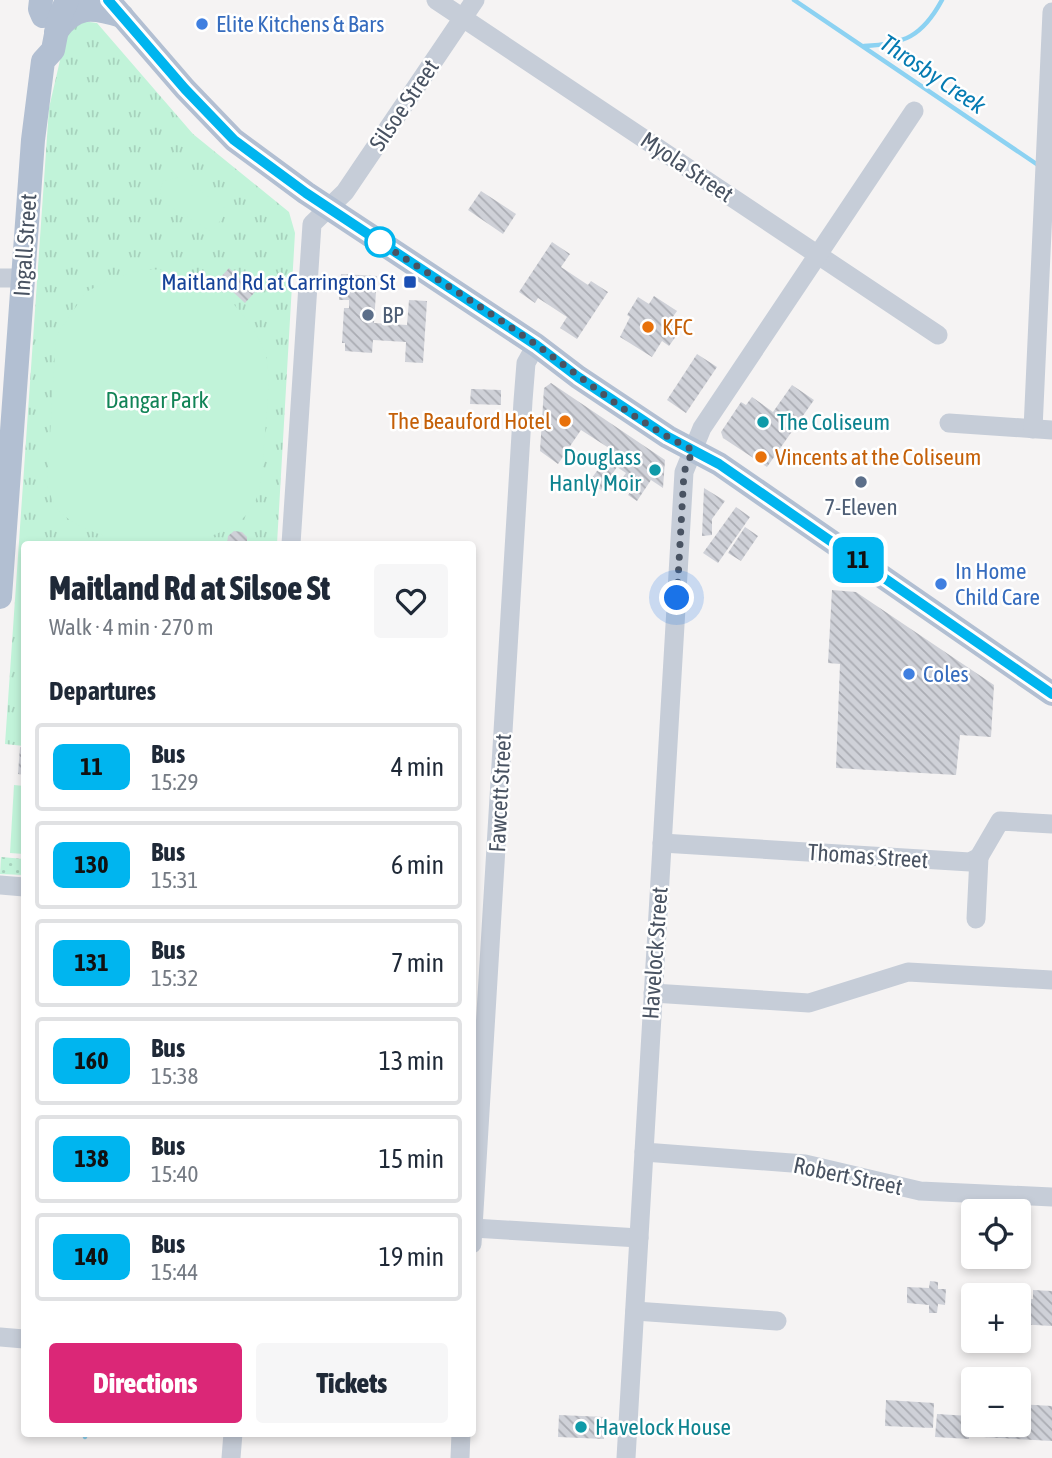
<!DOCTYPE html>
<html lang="en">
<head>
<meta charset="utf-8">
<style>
	body { margin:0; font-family:"Asap Condensed",sans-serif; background:#f6f6f7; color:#1f2937; height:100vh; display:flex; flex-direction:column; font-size:26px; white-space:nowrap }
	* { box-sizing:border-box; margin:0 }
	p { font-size:23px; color:#747a83 }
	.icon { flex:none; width:38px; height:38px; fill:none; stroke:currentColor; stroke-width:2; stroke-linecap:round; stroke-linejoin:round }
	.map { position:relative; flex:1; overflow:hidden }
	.side { position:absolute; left:21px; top:541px; width:455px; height:896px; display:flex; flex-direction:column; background:#fff; border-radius:7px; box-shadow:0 4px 10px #0003 }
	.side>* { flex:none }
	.badge { padding:0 14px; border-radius:10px; font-size:24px; line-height:46px }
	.controls { position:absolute; left:961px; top:1199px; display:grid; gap:14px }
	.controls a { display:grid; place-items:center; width:70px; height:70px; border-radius:7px; background:#fff; box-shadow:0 4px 10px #0003; font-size:35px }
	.you { position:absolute; width:35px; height:35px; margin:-18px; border:5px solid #fff; border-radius:50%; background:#1a73e8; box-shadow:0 0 0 10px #1a73e833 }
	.map>.badge { position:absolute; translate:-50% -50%; box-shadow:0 0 0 4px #fff }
	h2 { padding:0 28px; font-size:26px; line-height:63px }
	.round { display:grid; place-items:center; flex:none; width:74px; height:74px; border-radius:7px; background:#f6f6f7 }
	.overview { display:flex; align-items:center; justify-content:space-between; height:119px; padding:0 28px }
	h1 { font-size:33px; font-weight:800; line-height:52px }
	.primary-button { display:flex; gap:14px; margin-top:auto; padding:14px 28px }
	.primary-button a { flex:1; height:80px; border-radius:7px; background:#db2777; color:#fff; font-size:28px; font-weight:800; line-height:80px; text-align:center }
	.primary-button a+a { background:#f6f6f7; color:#1f2937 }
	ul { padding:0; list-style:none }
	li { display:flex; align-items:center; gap:21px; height:88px; margin:0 14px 10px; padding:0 14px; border:4px solid #e0e1e3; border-radius:7px }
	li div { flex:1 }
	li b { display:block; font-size:26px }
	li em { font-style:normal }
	li .badge { min-width:77px; font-weight:700; text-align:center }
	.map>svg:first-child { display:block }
</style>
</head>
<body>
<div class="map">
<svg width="1052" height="1458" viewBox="0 0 1052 1458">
	<defs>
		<pattern id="grass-dots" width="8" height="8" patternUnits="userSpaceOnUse" patternTransform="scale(1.75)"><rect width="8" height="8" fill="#c1f3d9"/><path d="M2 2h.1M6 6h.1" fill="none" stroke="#a7d2bd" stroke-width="1.8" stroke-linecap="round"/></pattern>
		<pattern id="park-tufts" width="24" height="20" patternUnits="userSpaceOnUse" patternTransform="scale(1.75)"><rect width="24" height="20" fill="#c1f3d9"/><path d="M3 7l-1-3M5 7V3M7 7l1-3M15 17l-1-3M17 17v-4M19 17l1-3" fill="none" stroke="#a7d2bd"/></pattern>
		<pattern id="building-back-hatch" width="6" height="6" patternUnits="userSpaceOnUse" patternTransform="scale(1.75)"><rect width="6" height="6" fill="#cfd1d8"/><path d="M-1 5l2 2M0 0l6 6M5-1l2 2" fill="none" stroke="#aaacb3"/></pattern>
	</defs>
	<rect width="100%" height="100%" fill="#f5f3f3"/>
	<path fill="url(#grass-dots)" d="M1 857 24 859V875L0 874Z"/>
	<path fill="url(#park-tufts)" d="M75 20 97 23 193 134 289 212 295 233 277 544H24V746L5 744 49 108 67 30Z"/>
	<g fill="#c1f3d9">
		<path d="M180 177 228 210 212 232 163 202 160 190 163 181Z"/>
		<path d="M171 269C184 274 200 277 211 284 231 296 263 337 267 360 271 387 266 418 264 445 263 470 263 501 242 519 199 556 97 550 58 510 53 504 50 493 47 486L56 336 86 292 111 279 141 270Z"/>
		<path d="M14 785 24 786V854L10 853Z"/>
	</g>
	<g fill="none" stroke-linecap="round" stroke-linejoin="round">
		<g stroke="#8cd2f2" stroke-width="4.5">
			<path d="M794 0 1038 165"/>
			<path d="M864 46C904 44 922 37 942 0"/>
			<path d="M85 1437 86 1433"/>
		</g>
	</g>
	<g fill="url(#building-back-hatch)">
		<path d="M481 191 516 214 503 234 468 210Z"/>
		<path d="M552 242 570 254 561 267 588 285 591 281 608 292 577 339 560 328 567 317 538 298 535 303 519 292Z"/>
		<path d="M229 268 255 292 245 303 219 279Z"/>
		<path d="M341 274 377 276 374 323 407 325 409 300 427 301 423 363 405 362 406 342 373 340 372 353 345 351V343H342L344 308H349V300H339Z"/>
		<path d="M654 296 677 311 672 318 675 321 671 327 679 332 669 346 662 341 652 357 620 337 630 317 627 315 638 297 649 304Z"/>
		<path d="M697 354 717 367 686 413 667 400Z"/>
		<path d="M551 383 665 460 663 488 651 480 637 501 628 495 635 485 623 477 626 473 617 467 601 490 589 482 612 450 581 430 558 464 540 451 544 388Z"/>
		<path d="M792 385 814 400 767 467 723 438 721 432 741 402 746 405 752 397 773 412Z"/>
		<path d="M471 389 501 390V405L470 404Z"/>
		<path d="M704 488 725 501 712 519V535L702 536Z"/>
		<path d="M736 507 750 517 718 563 703 553Z"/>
		<path d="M745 527 758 536 741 561 728 553Z"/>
		<path d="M234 531 242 532 247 537V544H227L228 536Z"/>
		<path d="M832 590 856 592 994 685 991 737 960 735 956 775 836 768 840 664 828 663Z"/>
		<path d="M20 747 24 748V775L18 774Z"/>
		<path d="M930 1281 938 1282V1289H946L945 1305 938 1304 937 1313H929V1305L907 1303V1287L929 1288Z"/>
		<path d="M1033 1290 1052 1291V1326L1018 1324V1298L1033 1299Z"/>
		<path d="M886 1400 934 1403 933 1428 885 1426Z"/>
		<path d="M1018 1404 1052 1406V1441L983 1437 984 1424H1018Z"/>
		<path d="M937 1414 970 1416 969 1439 935 1437Z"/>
		<path d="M559 1415 605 1417 604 1439 558 1437Z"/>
	</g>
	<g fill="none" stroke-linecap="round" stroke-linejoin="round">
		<g stroke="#c6cdd8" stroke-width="19">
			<path d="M436 0 938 335"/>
			<path d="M0 278H22"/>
			<path d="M949 423 1052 430"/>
			<path d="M1033 429 1052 12"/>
			<path d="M291 544 312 224 345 192 475 0"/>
			<path d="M662 843 970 862 979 857 1000 821 1052 824"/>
			<path d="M0 885 24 887"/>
			<path d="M976 919 979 857"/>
			<path d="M653 993 809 1003 908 972 1052 980"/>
			<path d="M644 1152 805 1164 920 1191 1052 1197"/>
			<path d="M473 1228 639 1238"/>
			<path d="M472 1244 523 401 526 363 536 345"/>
			<path d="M635 1311 777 1321"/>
			<path d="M0 1337 24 1339"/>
			<path d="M231 1458 233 1433"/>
			<path d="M460 1458 461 1433"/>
			<path d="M626 1458 684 472 702 428 914 111"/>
		</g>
		<g stroke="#b2bfd2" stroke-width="24">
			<path d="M41 0 40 9 43 16"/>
			<path d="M108 0 185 89 234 140 306 193 536 345 578 377 668 437 719 464 1052 694"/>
			<path d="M56 32C75 4 93 7 122 16"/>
			<path d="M0 597 33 140 43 61 53 50 59 19 67 0"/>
		</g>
	</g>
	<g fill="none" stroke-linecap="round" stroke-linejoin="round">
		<g stroke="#fff" stroke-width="16">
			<path id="line" d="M108 0 185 89 234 140 306 193 536 345 578 377 668 437 719 464 1052 694"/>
		</g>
		<use href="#line" stroke="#00b5ef" stroke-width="10"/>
		<path stroke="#495362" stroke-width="7" stroke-dasharray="0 12.6" d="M380 242 372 237C427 273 484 308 538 346 588 382 637 423 693 450L684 472 677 598"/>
	</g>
	<g fill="#3f7fe0" stroke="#fff" stroke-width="2.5">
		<circle cx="202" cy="24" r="7"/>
		<circle cx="941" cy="584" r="7"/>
		<circle cx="909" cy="674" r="7"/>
	</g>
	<circle fill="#fff" stroke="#00b5ef" stroke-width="3.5" cx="380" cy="242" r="14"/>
	<rect fill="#1a4fb4" stroke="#fff" stroke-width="2.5" x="403" y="275" width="14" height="14" rx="3.5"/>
	<g fill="#5c6f8a" stroke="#fff" stroke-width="2.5">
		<circle cx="368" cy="315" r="7"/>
		<circle cx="861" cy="482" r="7"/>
	</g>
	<g fill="#e8710a" stroke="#fff" stroke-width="2.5">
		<circle cx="648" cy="327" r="7"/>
		<circle cx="565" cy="421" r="7"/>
		<circle cx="761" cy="457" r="7"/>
	</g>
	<g fill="#0f9aa8" stroke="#fff" stroke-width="2.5">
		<circle cx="763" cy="422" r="7"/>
		<circle cx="655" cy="470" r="7"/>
		<circle cx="581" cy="1427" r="7"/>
	</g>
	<g text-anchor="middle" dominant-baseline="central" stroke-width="5" stroke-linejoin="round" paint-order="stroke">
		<g font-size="23" fill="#366cbe" stroke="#fff" text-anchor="start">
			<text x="216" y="24">Elite Kitchens &amp; Bars</text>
			<text x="955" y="571">In Home<tspan x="955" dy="26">Child Care</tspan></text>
			<text x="923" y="674">Coles</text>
		</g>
		<g font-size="23" fill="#495362" stroke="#fff">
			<text transform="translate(404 105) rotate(-56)">Silsoe Street</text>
			<text transform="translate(687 167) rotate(34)">Myola Street</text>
			<text transform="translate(25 245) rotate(-86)">Ingall Street</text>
			<text transform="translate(500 793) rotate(-87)">Fawcett Street</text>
			<text transform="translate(868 856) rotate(4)">Thomas Street</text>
			<text transform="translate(655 953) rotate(-86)">Havelock Street</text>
			<text transform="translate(848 1176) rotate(12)">Robert Street</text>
		</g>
		<g font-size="23" fill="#164399" stroke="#fff" text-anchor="end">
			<text x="396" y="282">Maitland Rd at Carrington St</text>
		</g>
		<g font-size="23" fill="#4e5e75" stroke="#fff" text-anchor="start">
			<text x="382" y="315">BP</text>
			<text x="861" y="507" text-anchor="middle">7-Eleven</text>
		</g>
		<g font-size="23" fill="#c56008" stroke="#fff" text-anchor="start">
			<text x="662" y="327">KFC</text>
			<text x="551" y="421" text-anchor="end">The Beauford Hotel</text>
			<text x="775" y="457">Vincents at the Coliseum</text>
		</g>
		<g font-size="23" fill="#128457" stroke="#fff">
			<text x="157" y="400">Dangar Park</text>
		</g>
		<g font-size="23" fill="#0d838f" stroke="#fff" text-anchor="start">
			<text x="777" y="422">The Coliseum</text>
			<text x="641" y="457" text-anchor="end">Douglass<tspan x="641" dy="26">Hanly Moir</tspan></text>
			<text x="595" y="1427">Havelock House</text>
		</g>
		<g font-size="24" font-style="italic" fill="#057bb2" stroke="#fff">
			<text transform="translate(933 74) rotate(34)">Throsby Creek</text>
		</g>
	</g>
</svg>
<div class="controls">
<a><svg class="icon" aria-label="locate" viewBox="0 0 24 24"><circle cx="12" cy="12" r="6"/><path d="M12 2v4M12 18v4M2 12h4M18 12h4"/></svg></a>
<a>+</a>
<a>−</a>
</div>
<div class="you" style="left:677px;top:598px"></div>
<b class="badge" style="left:858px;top:560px;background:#00b5ef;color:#111">11</b>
<section class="side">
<div class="overview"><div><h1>Maitland Rd at Silsoe St</h1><p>Walk · 4 min · 270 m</p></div><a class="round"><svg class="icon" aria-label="heart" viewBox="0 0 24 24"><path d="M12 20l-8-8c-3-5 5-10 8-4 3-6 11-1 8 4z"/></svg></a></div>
<h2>Departures</h2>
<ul>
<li><span class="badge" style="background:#00b5ef;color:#111">11</span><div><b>Bus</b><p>15:29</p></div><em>4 min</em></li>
<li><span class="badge" style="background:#00b5ef;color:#111">130</span><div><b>Bus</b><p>15:31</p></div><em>6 min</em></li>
<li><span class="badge" style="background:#00b5ef;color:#111">131</span><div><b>Bus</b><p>15:32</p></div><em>7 min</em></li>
<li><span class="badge" style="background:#00b5ef;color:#111">160</span><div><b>Bus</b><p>15:38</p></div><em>13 min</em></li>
<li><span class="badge" style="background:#00b5ef;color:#111">138</span><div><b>Bus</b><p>15:40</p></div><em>15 min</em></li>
<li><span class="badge" style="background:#00b5ef;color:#111">140</span><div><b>Bus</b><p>15:44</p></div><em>19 min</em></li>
</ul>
<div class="primary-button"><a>Directions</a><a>Tickets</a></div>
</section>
</div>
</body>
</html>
